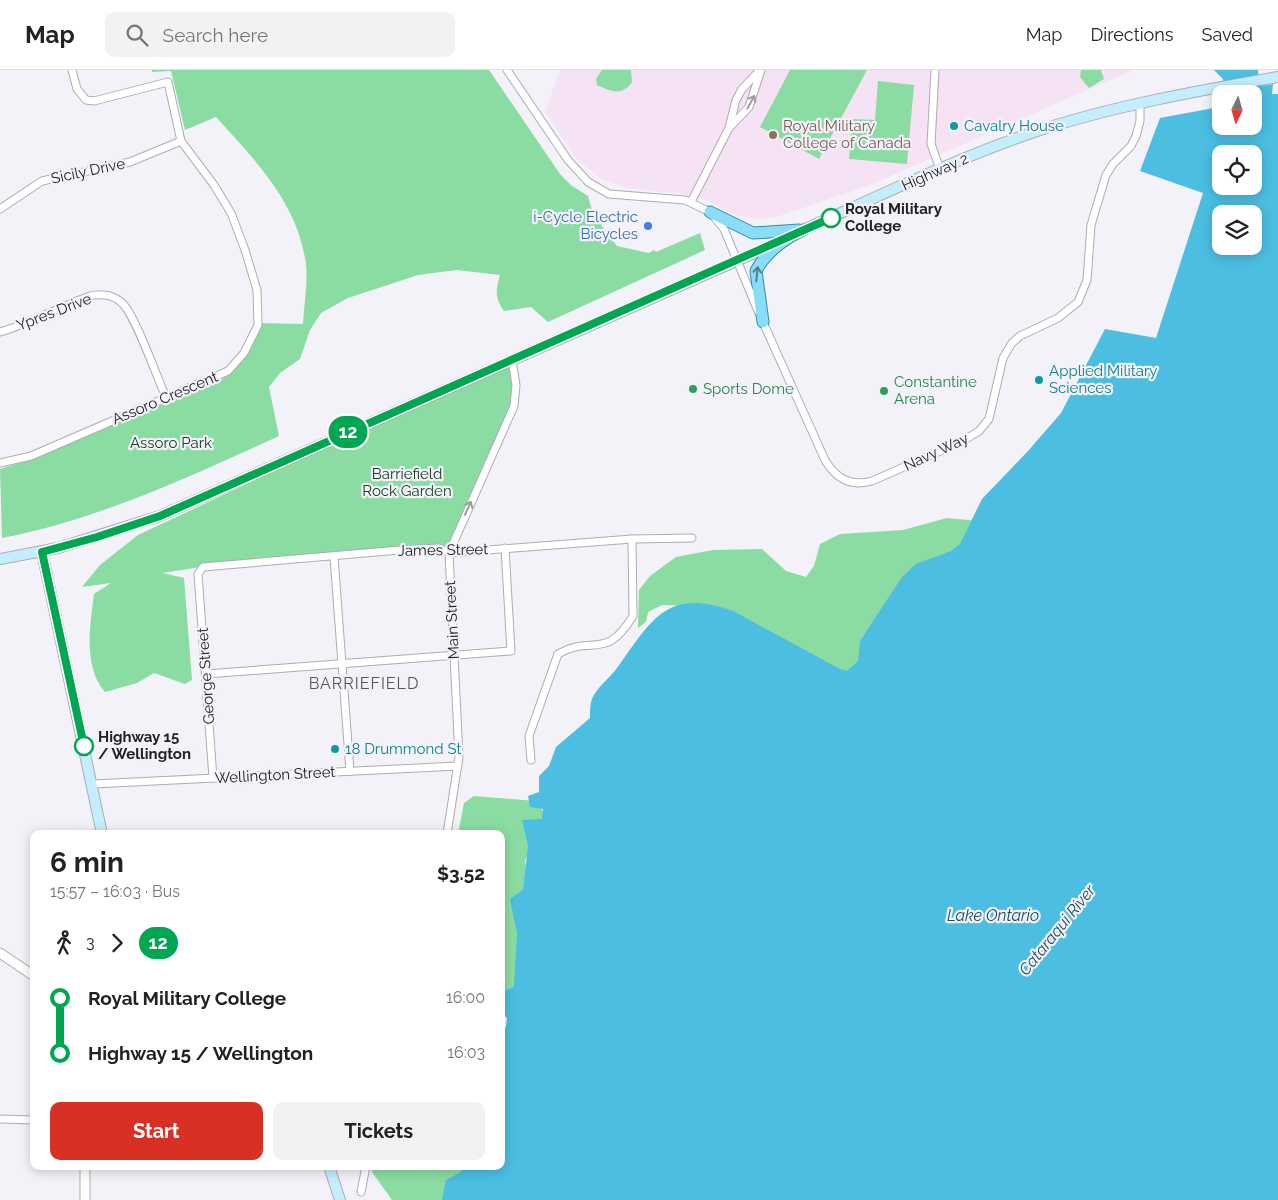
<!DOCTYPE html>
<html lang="en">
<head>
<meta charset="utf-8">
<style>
	body { margin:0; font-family:Raleway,sans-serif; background:#f2f2f2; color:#222; height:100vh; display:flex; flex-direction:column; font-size:19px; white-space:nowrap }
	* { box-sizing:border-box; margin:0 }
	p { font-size:16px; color:#767676 }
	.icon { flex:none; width:28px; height:28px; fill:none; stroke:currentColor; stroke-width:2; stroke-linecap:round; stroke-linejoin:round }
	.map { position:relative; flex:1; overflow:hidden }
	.details { position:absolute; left:30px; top:760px; width:475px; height:340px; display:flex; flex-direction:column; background:#fff; border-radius:10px; box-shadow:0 2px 12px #0003 }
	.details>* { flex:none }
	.badge { padding:0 10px; border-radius:16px; font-size:18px; line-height:32px }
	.needle { width:32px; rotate:185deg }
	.tools { position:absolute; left:1212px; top:15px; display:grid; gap:10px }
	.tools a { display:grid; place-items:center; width:50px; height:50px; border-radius:10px; background:#fff; box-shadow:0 2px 12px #0003; font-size:25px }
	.map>.badge { position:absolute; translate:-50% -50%; box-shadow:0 0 0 2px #fff }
	.legs { display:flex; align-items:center; gap:8px; height:55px; padding:0 20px; font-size:16px }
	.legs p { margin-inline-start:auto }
	.overview { display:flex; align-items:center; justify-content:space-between; height:85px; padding:0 20px }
	h1 { font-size:28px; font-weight:700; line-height:38px }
	.action { display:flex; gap:10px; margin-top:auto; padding:10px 20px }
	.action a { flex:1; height:58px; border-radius:10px; background:#d93025; color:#fff; font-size:20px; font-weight:700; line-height:58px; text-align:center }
	.action a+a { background:#f2f2f2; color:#222 }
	ul { padding:0 20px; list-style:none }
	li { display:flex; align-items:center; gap:18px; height:55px; font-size:19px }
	li i { display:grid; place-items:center; width:8px; height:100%; margin:0 6px; background:currentColor }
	li i::after { content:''; width:12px; height:12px; margin:-6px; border:4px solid; border-radius:50%; background:#fff }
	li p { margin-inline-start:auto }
	li:first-child i { background:linear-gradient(#0000 50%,currentColor 0) }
	li:last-child i { background:linear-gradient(currentColor 50%,#0000 0) }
	header { display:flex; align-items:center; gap:30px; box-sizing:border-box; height:70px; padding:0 25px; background:#fff; border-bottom:1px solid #e0e0e0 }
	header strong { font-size:24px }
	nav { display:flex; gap:28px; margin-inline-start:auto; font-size:18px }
	.search { width:350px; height:45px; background:#f2f2f2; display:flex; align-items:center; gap:12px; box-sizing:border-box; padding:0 18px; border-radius:10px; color:#767676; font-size:19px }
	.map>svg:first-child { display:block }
</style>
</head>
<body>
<header>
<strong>Map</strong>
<div class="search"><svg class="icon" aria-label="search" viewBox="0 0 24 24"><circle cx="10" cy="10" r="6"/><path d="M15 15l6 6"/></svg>Search here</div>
<nav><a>Map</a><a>Directions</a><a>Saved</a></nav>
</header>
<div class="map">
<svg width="1278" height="1130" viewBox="0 0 1278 1130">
	<rect width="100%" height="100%" fill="#f2f2f8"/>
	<path fill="#f5e2f4" d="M560 0H1133L870 115 776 147 759 149 738 146 704 129 683 124 628 118 601 109 577 89 545 42Z"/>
	<g fill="#8bdca2">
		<path d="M152 0H489L560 104 572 116 588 126 593 144 617 176 649 183 654 180 656 182 700 163 705 180 548 252 531 237 504 241C494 227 496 220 500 205L457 200 418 205 348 228 321 243 310 260 300 289 280 303 269 317 279 366C189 407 100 449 2 468L0 399 32 389 223 309 239 290 256 253 303 254C304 233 309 208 305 188 295 130 254 89 216 47L185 60 171 1 152 2Z"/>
		<path d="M602 0H631L632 12C622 27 610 21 597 15L596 9Z"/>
		<path d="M790 0H867L819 89 760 57Z"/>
		<path d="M1081 0H1101L1104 9 1089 18 1080 7Z"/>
		<path d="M878 11 914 15 907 94 849 89 852 49 875 50Z"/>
		<path d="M512 290 517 325 449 483 439 478 207 496 163 503 184 508 192 610 185 614 154 603 137 613 105 622C83 597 90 555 94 524L111 513 82 517 100 495 138 465Z"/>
		<path d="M947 448 979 451 864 599 844 611 699 536 662 535 648 542 646 552 638 558 639 520 650 506 676 487 713 480 762 479 786 501 806 507 814 496 820 474 840 464 903 460Z"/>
		<path d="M474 726 536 731 554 758 525 790 530 831 517 860 518 879 525 901 503 953 508 973 512 1032 501 1045V764H458L464 733Z"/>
		<path d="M373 1096H478L454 1130H392L372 1102Z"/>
	</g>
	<path fill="#4bbee2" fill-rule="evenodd" d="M1214 0H1258L1259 16 1273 14 1272 24H1278V1130H442L446 1110 461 1102 464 1096H501L503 1016 501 961 506 957 507 948C500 939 501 933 502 922L514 917 517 863 510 829 523 820 528 776 522 750 542 749 543 739 530 737 528 726 539 722V706L549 696 556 677 590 648C590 642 590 634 592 629 596 618 610 608 617 598 652 550 666 517 733 541L840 599 847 601 858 591 860 571 902 507 916 494 951 481 960 474 982 429 1028 381 1061 343 1105 259 1156 268 1203 123 1140 101 1160 48 1219 37 1221 33V56H1254V24H1226L1223 9ZM1221 84H1254V116H1221ZM1221 144H1254V176H1221Z"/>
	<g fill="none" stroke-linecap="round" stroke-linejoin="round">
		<g stroke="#acacb2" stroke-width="9">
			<g id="minor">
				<path d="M507 0 568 90 588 112 609 124 685 130 710 142 724 159 758 241"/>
				<path d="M935 0 931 74 940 99"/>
				<path d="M730 57 749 37 761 0"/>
				<path d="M691 132 729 58 736 30 742 19 760 0"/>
				<path d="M0 139 42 111 130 92 181 71"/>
				<path d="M762 250 825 390C836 409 851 417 872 411L963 371 979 361 989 349 1003 288 1012 273 1020 266 1058 248 1078 232 1087 210 1091 155 1106 105 1113 94 1131 76 1136 66 1140 51V33"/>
				<path d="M0 262C31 253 59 237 90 226 101 223 114 225 122 233 135 244 157 308 166 327"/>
				<path d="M0 393 31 386 228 301 244 283 258 255 257 220 245 180 231 143 214 115 181 71 168 12 94 31 86 30 77 19 72 0"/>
				<path d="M334 487 350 701"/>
				<path d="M206 604 511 581 505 478"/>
				<path d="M531 690 529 666 558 584C592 564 605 592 633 546L632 469"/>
				<path d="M213 708 198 504 203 497 400 480 439 478 449 483 632 469 692 468"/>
				<path d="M93 714 458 696"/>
				<path d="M447 764 459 687 449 483 514 336 516 315 512 290"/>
				<path d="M0 1049 34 1050"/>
				<path d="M361 1122 366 1096"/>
			</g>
		</g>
		<g stroke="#acacb2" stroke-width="11">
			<g id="tertiary">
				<path d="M0 883 34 906"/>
				<path d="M85 1130V1096"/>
			</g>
		</g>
		<g stroke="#acacb2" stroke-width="12">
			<g id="secondary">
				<path d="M803 160C879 126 955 89 1034 62 1113 36 1196 21 1278 7"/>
				<path d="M42 482 102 764"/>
				<path d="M0 489 58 478 160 446 779 172"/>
				<path d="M329 1096 340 1130"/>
			</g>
		</g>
		<g stroke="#338da9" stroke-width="13">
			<g id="primary">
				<path d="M710 142 753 163 799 160"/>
				<path d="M763 252 756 201C765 183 785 168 803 160"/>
			</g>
		</g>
		<use href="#minor" stroke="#fff" stroke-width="7"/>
		<use href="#tertiary" stroke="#fff" stroke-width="9"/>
		<use href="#secondary" stroke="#c4eefb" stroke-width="10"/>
		<use href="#primary" stroke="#8addf7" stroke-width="11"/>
	</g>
	<defs><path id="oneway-shaft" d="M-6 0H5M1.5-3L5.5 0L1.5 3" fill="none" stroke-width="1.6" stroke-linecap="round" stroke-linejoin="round" transform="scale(1.25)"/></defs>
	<g stroke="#9c9c9c">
		<use href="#oneway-shaft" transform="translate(751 32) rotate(-61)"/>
		<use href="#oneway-shaft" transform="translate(468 438) rotate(-66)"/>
	</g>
	<use stroke="#56808e" href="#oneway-shaft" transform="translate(757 204) rotate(-84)"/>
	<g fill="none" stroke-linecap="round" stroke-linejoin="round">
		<g stroke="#fff" stroke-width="11">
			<path id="line-1" d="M84 676 42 482 97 467 160 446 831 148"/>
		</g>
		<use href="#line-1" stroke="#00a651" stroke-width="8"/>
	</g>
	<g fill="#0f9aa8" stroke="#f2f2f8" stroke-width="2">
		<circle cx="954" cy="56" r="5"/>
		<circle cx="1039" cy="310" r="5"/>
		<circle cx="335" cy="679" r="5"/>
	</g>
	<circle fill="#8d6e63" stroke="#f2f2f8" stroke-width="2" cx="773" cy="65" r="5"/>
	<g fill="#fff" stroke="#00a651" stroke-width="2.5">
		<circle cx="831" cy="148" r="9"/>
		<circle cx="84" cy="676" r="9"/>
	</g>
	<circle fill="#3f7fe0" stroke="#f2f2f8" stroke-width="2" cx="648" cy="156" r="5"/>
	<g fill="#2e9e5b" stroke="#f2f2f8" stroke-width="2">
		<circle cx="693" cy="319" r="5"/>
		<circle cx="884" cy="321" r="5"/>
	</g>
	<g text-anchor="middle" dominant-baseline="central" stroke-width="4.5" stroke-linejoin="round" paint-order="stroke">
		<g font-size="15" fill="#785e54" stroke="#f2f2f8" text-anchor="start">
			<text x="783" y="56">Royal Military<tspan x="783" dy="17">College of Canada</tspan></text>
		</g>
		<g font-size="15" fill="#0d838f" stroke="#f2f2f8" text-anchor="start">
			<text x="964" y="56">Cavalry House</text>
			<text x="1049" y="301">Applied Military<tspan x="1049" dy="17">Sciences</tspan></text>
			<text x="345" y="679">18 Drummond St</text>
		</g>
		<g font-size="15" fill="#222224" stroke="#f2f2f8">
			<text transform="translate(88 101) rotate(-12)">Sicily Drive</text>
			<text transform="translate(935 102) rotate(-24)">Highway 2</text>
			<text transform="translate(54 242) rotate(-21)">Ypres Drive</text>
			<text transform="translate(165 328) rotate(-23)">Assoro Crescent</text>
			<text transform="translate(936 382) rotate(-25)">Navy Way</text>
			<text transform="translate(443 480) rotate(-1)">James Street</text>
			<text transform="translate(452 550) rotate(-93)">Main Street</text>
			<text transform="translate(206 606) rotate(-94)">George Street</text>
			<text transform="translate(275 705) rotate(-3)">Wellington Street</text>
		</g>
		<g font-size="15" font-weight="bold" fill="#222224" stroke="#f2f2f8" text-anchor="start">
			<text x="845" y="139">Royal Military<tspan x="845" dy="17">College</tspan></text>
			<text x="98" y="667">Highway 15<tspan x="98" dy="17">/ Wellington</tspan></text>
		</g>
		<g font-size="15" fill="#366cbe" stroke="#f2f2f8" text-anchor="end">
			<text x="638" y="147">i-Cycle Electric<tspan x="638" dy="17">Bicycles</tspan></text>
		</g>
		<g font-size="15" fill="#27864d" stroke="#f2f2f8" text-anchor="start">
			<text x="894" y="312">Constantine<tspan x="894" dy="17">Arena</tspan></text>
			<text x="703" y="319">Sports Dome</text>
		</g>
		<g font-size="15" fill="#183a23" stroke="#f2f2f8">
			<text x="171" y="373">Assoro Park</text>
			<text x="407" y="404">Barriefield<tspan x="407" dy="17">Rock Garden</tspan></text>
		</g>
		<g font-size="16" letter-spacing="1" fill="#55565b" stroke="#f2f2f8">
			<text x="364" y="613">BARRIEFIELD</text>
		</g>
		<g font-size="16" font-style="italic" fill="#1b4c5b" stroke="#f2f2f8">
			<text x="993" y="845">Lake Ontario</text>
			<text transform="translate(1057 860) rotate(-51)">Cataraqui River</text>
		</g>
	</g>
</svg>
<div class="tools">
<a><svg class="needle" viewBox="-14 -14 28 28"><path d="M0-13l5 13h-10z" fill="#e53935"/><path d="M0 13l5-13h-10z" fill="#767676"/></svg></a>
<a><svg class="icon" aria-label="locate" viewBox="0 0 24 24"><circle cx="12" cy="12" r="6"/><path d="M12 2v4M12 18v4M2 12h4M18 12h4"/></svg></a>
<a><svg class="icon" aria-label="layers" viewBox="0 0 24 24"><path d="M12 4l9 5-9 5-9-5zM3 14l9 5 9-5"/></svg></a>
</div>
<b class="badge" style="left:348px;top:362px;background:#00a651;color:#fff">12</b>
<section class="details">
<div class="overview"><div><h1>6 min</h1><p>15:57 – 16:03 · Bus</p></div><b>$3.52</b></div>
<div class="legs"><svg class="icon" aria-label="walk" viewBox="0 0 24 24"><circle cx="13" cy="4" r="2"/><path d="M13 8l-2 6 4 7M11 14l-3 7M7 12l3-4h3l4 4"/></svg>3<svg class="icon" aria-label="forward" viewBox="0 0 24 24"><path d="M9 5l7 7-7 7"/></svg><b class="badge" style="background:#00a651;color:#fff">12</b></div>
<ul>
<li><i style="color:#00a651"></i><b>Royal Military College</b><p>16:00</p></li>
<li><i style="color:#00a651"></i><b>Highway 15 / Wellington</b><p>16:03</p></li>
</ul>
<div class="action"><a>Start</a><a>Tickets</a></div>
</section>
</div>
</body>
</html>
